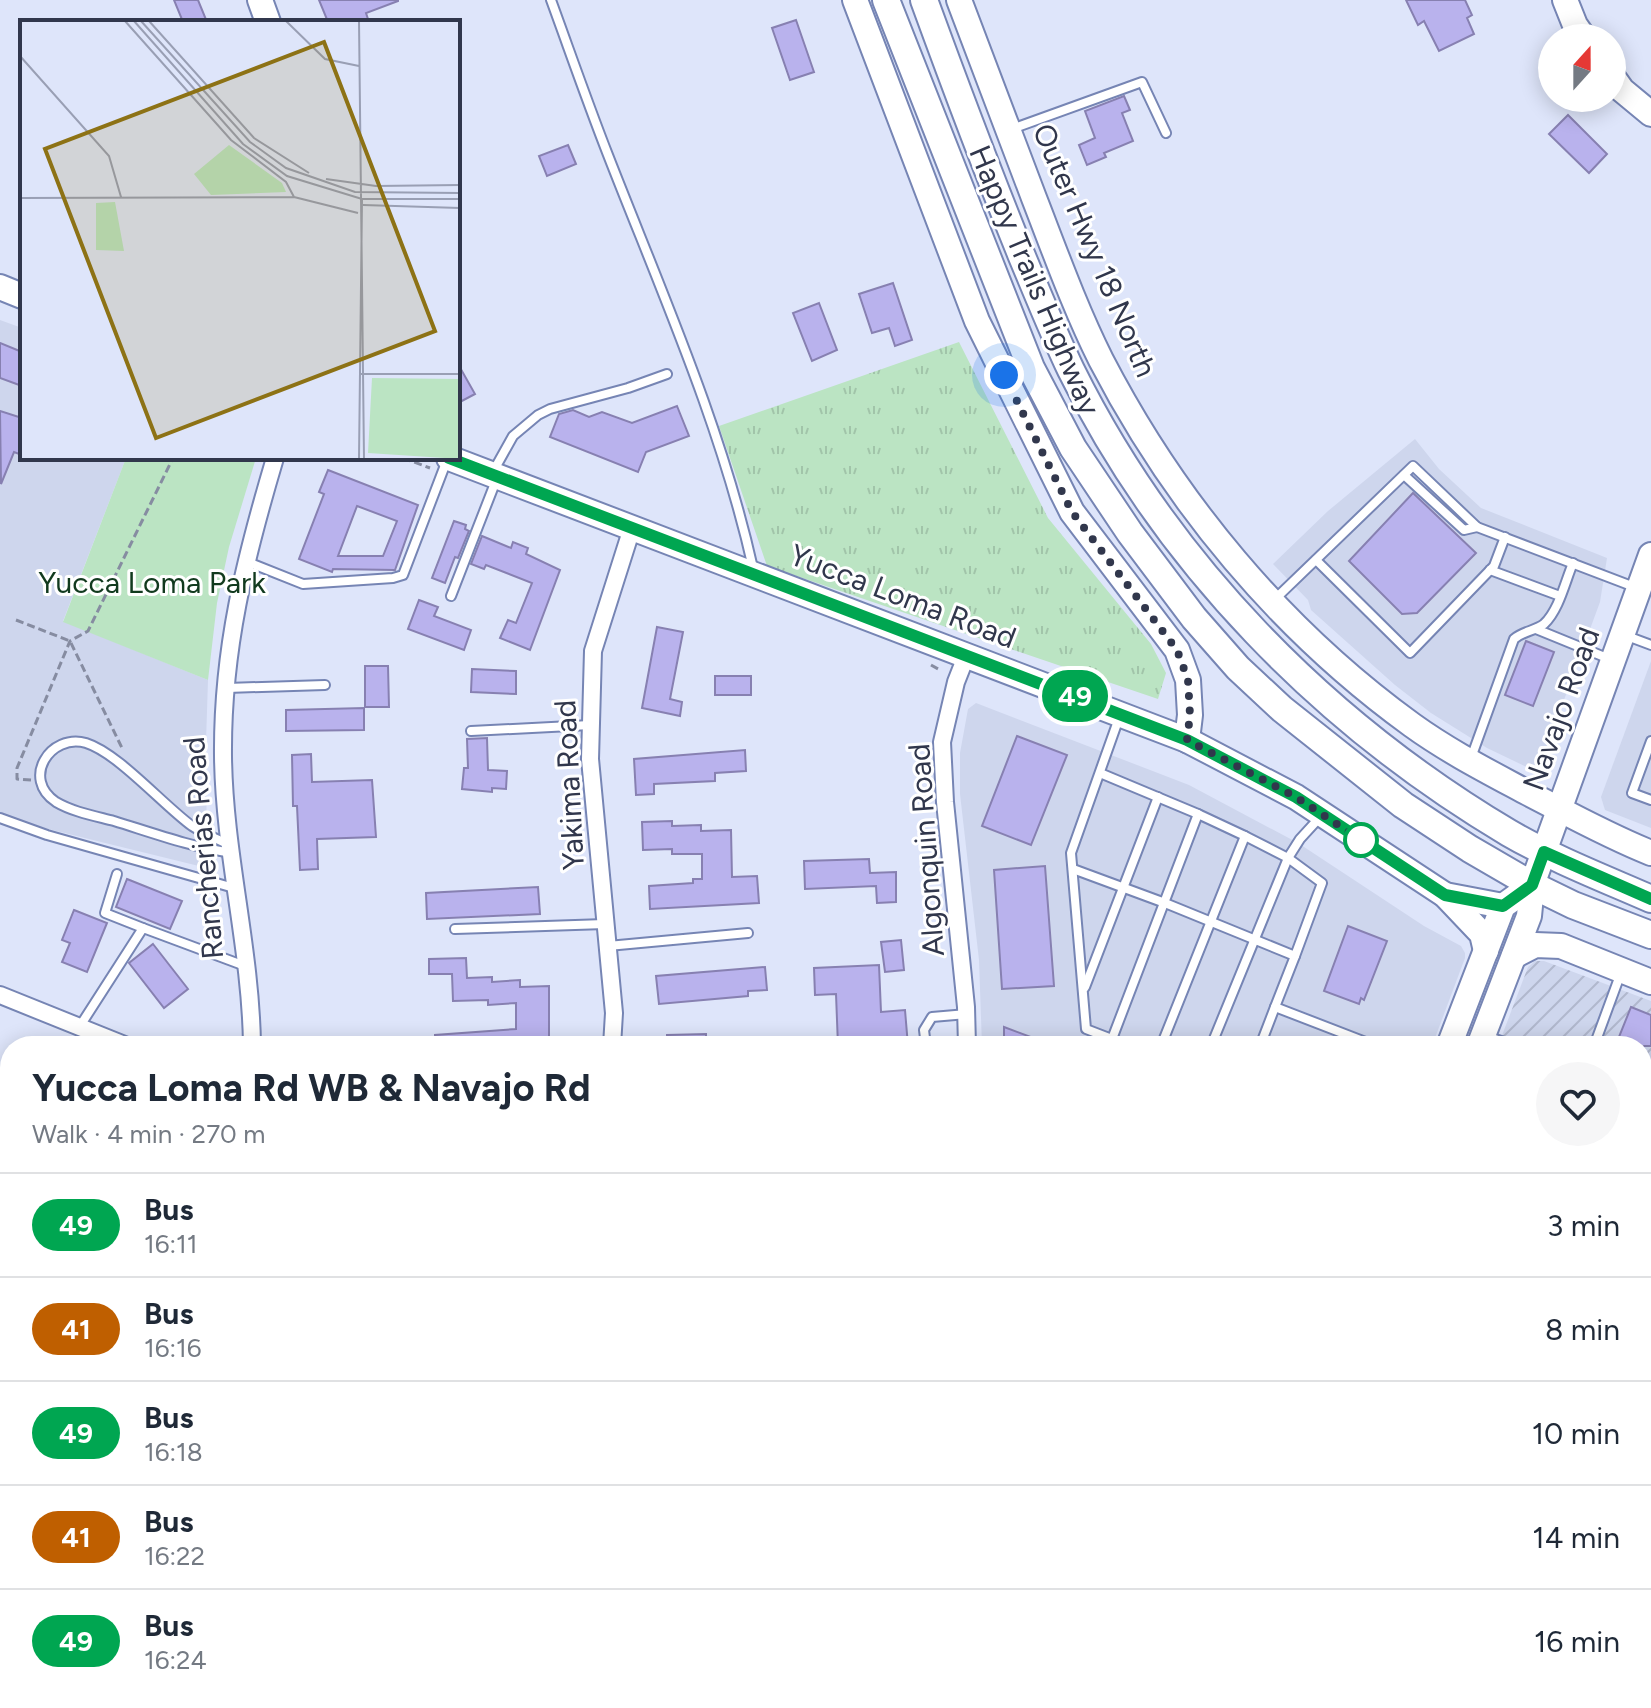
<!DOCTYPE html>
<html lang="en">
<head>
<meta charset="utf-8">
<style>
	body { margin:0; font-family:Figtree,sans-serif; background:#f6f6f7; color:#1f2937; height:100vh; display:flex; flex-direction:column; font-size:30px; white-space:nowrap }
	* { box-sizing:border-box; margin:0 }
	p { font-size:26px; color:#747a83 }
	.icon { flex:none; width:44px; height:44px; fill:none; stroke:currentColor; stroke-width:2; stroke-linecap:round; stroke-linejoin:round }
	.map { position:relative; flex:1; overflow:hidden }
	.drawer { position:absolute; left:0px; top:1036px; width:1652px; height:672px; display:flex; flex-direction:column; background:#fff; border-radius:32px 32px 0 0; box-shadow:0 4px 20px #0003 }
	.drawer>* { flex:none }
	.badge { padding:0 16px; border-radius:26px; font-size:28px; line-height:52px }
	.needle { width:52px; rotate:21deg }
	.tools { position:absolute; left:1538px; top:24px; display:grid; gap:16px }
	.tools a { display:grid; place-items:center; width:88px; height:88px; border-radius:50%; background:#fff; box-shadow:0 4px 20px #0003; font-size:40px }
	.you { position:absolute; width:40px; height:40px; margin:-20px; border:6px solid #fff; border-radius:50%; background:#1a73e8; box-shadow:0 0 0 12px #1a73e833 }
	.map>.badge { position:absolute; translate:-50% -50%; box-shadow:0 0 0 4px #fff }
	.round { display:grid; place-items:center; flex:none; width:84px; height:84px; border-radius:42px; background:#f6f6f7 }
	.headline { display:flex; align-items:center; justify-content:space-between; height:136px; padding:0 32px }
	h1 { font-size:38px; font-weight:700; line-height:60px }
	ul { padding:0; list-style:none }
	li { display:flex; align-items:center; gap:24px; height:104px; padding:0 32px; border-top:2px solid #e0e1e3 }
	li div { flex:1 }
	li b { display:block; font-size:30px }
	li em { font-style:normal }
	li .badge { min-width:88px; font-weight:700; text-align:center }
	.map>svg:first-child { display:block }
</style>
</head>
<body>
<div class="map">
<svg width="1651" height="1708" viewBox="0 0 1651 1708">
	<defs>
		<pattern id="industrial-furrows" width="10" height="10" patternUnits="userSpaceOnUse" patternTransform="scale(2)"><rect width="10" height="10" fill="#ced6ed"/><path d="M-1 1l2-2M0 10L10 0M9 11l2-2" fill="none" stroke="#b1b8cd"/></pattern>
		<pattern id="grass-tufts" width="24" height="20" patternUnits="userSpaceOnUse" patternTransform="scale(2)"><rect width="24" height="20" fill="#bbe4c3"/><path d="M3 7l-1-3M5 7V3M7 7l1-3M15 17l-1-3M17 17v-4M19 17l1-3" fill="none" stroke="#a1c4a9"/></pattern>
	</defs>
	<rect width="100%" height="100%" fill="#dee5fa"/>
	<g fill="#ced6ed">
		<path d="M0 320 22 328V458H126L63 621 208 680 206 742 207 868 36 826 0 812Z"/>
		<path d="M1415 439 1439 469 1481 508 1607 558 1600 602 1539 768 1535 771 1487 748 1431 713 1395 685 1311 610 1308 600 1273 564 1328 511Z"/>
		<path d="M1651 661V828L1605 810 1601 797Z"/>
		<path d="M976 703 1189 785 1298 843 1424 926 1461 946 1465 953V958L1432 1046H982L979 960 960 794V753L968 709Z"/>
	</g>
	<path fill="url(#industrial-furrows)" d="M1535 961H1544L1651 1001V1218L1642 1215V1046H1498L1528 967Z"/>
	<path fill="url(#grass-tufts)" d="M959 342 1048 518 1151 644 1166 673 1158 699 767 566 719 426Z"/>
	<path fill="#bbe4c3" d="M126 458H256L229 547 217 603 208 680 63 622Z"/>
	<g fill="#b9b2ed" stroke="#8780b1" stroke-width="2" fill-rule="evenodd">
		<path d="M174 0H198L207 22H183Z"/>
		<path d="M319 0H398V1L366 13 369 22H328Z"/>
		<path d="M1406 0H1465L1472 15 1467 18 1474 34 1439 51 1424 21 1418 25Z"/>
		<path d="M796 20 814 72 790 80 772 28Z"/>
		<path d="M1124 96 1130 110 1122 113 1133 141 1104 153 1106 157 1087 165 1079 145 1095 138 1085 111Z"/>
		<path d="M1568 115 1607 154 1589 173 1549 134Z"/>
		<path d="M568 145 576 164 547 176 539 156Z"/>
		<path d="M893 283 912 340 895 346 889 328 872 333 859 294Z"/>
		<path d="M819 303 837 350 812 361 793 313Z"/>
		<path d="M0 343 22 352V386L0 378Z"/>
		<path d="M458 364 475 394 458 403Z"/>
		<path d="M677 406 689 436 646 452 638 472 550 437 559 414 573 410 589 417 602 412 632 423Z"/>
		<path d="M0 411 22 418V455L14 452 1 484Z"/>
		<path d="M328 470 418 505 395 570 333 569 332 572 299 559 324 494 319 492ZM357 506 397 521 383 556H338Z"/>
		<path d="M1413 493 1476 553 1417 613 1402 614 1349 561Z"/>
		<path d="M454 521 466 525 465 529 469 531 458 558 455 557 445 583 432 578Z"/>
		<path d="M482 536 511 548 513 542 528 548 526 554 560 570 530 650 500 638 508 620 516 623 532 583 486 565 484 569 471 564Z"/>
		<path d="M419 600 438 607 434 616 471 630 464 650 408 629Z"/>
		<path d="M657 627 683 632 670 699 682 702 680 716 642 708Z"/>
		<path d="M1526 641 1554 652 1533 706 1505 695Z"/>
		<path d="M365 666H388L389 707H365Z"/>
		<path d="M472 669 516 671V694L471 692Z"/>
		<rect x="715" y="676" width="36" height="19"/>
		<path d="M364 708V730L286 731V710Z"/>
		<path d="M1017 736 1067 755 1031 845 982 826Z"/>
		<path d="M487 738 488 770 507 771 506 789 492 788V792L462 789 464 768H468L467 739Z"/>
		<path d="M745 750 746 771 715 773V781L654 784V794L636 795 634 759Z"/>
		<path d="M311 754 312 782 372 780 376 837 317 839 318 869 300 870 297 806H293L292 755Z"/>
		<path d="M672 821V826L701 825V831L731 830 732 877 757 876 759 903 650 909 649 886 693 883V879H702V854H672V849L643 850 642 822Z"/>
		<path d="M869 859 870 873 896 872V902L877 903 876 886 805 889 804 861Z"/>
		<path d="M1045 866 1054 986 1002 989 994 870Z"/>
		<path d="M127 879 182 901 170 929 116 907Z"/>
		<path d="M538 887 540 914 427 919 426 893Z"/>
		<path d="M74 910 107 923 87 972 62 962 70 943 62 940Z"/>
		<path d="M1348 926 1387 941 1364 1000 1361 998 1359 1004 1324 991Z"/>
		<path d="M901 940 904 970 885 972 881 942Z"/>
		<path d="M153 944 188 989 164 1008 129 963Z"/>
		<path d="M466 958 467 978 492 977V982L520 980V987L549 986V1046H435V1035L516 1029V1003L488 1005V1000L453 1001 452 974H429V959Z"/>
		<path d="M879 965 881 1012 905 1010 908 1046H887V1039L863 1040V1046H838L836 994 815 995 814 968Z"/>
		<path d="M765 967 767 990 748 991V996L659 1004 656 976Z"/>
		<path d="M1631 1007 1651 1015V1046H1628L1617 1042Z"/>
		<path d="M1004 1027 1052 1045 1051 1046H1004Z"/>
		<path d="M706 1034V1046H667V1035Z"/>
	</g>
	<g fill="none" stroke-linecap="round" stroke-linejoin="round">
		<g stroke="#7685b4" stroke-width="12">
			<g id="lane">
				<path d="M551 0C570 52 588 104 608 155 661 291 721 425 753 568"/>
				<path d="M1009 130 1142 82 1166 133"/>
				<path d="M494 470 513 436 538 415 550 409 628 388 667 374"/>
				<path d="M1404 475 1464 530 1477 527"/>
				<path d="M1316 560 1410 653 1494 566 1505 537"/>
				<path d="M245 561 303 584 393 578 403 575 447 460"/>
				<path d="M1490 570 1560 596"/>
				<path d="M451 596 497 478"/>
				<path d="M1273 601 1413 466 1477 527 1637 588"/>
				<path d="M1536 629 1612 660"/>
				<path d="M1627 636 1651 645"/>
				<path d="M227 688 325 685"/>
				<path d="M1119 718 1071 853 1086 1029 1130 1046"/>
				<path d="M471 731 590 725"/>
				<path d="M1651 741 1632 793 1651 800"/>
				<path d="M1471 758 1514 639C1523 631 1535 631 1544 624 1559 610 1565 582 1573 563"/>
				<path d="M1100 773 1198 814"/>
				<path d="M0 818 47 835 234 888"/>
				<path d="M230 845C217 839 204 834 192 826 163 805 118 753 86 743 50 733 21 779 56 802 73 812 95 816 114 821 153 833 191 847 232 853"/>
				<path d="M1073 869 1165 903 1295 956 1322 883 1288 858 1245 836"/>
				<path d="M117 874 105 913 143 928"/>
				<path d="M455 929 605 924"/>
				<path d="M608 946 748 933"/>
				<path d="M1085 987 1158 797"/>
				<path d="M1275 1007 1295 956"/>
				<path d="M80 1026 143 928 245 966"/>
				<path d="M1486 1036 1516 1046"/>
				<path d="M1112 1039 1198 814 1245 836 1161 1046"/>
				<path d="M926 1046 924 1030 932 1017 967 1014"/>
				<path d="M1211 1046 1288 858 1300 839 1322 815"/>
				<path d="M1260 1046 1275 1007 1376 1046"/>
				<path d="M1594 1046 1619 978"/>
				<path d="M0 1246 10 1249"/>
				<path d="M0 1405 10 1379"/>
				<path d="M263 1708 267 1698"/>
				<path d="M1027 1708 1031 1698"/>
			</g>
		</g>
		<g stroke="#7685b4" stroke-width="20">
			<g id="street">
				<path d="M0 995 127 1046"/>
				<path d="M252 1046C251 949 224 853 223 756 222 649 245 559 275 458"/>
				<path d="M612 1046 614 1013 590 759 593 651 632 528"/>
				<path d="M967 1046 966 1007 945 802 942 742 956 682 967 654"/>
				<path d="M73 1708 77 1698"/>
				<path d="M450 1708 453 1698"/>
				<path d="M833 1708 837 1698"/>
			</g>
		</g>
		<g stroke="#7685b4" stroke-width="28">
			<g id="secondary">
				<path d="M260 0 268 22"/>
				<path d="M855 0 977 321 1072 512 1177 650 1188 680 1190 715 1187 740"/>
				<path d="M959 0C984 66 1009 132 1034 198 1055 252 1075 308 1101 360 1175 503 1281 630 1412 725 1448 751 1487 771 1526 792 1567 813 1608 836 1651 853"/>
				<path d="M1565 0 1575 25 1584 38"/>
				<path d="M1612 76 1622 90 1651 114"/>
				<path d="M0 287 22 296"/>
				<path d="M449 458 1187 740 1296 797 1445 895 1482 934 1486 951"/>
				<path d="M1445 895 1503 906"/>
				<path d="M1514 956 1535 945 1561 946 1651 982"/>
				<path d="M1449 1046 1503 906 1532 885"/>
				<path d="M1479 1046 1529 916 1532 885 1651 555"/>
				<path d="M1199 1708 1202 1698"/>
				<path d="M1229 1708 1232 1698"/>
			</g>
		</g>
		<g stroke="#7685b4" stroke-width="30">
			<g id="primary">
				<path d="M886 0 1031 368 1073 448 1130 533 1194 618 1238 668 1282 709 1403 805 1470 849 1532 885 1573 905 1651 935"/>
				<path d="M924 0C955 85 987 170 1021 254 1037 292 1053 332 1071 370 1167 564 1324 723 1509 833 1554 859 1603 878 1651 899"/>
			</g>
		</g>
		<g stroke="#868ca1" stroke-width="3" stroke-dasharray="8 4" stroke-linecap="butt">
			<path d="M403 458 430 468"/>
			<path d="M16 620 70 641 122 748"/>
			<path d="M931 665 940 670"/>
			<path d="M31 780 17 779V768L70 641 88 631 173 458"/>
		</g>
		<use href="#lane" stroke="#fff" stroke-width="8"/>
		<use href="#street" stroke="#fff" stroke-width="16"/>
		<use href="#secondary" stroke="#fff" stroke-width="24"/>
		<use href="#primary" stroke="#fff" stroke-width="26"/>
	</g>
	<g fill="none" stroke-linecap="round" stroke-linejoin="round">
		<g stroke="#fff" stroke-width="18">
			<path id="line" d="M449 458 1187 740 1296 797 1445 895 1503 906 1532 885 1544 852 1651 899"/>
		</g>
		<use href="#line" stroke="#00a651" stroke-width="12"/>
		<path stroke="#31374c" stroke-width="8" stroke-dasharray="0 14.4" d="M1004 375 1072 512 1177 650 1188 680 1190 715 1187 740 1296 797 1371 847 1361 840"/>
	</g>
	<circle fill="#fff" stroke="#00a651" stroke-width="4" cx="1361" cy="840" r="16"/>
	<g text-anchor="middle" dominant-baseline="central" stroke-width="6" stroke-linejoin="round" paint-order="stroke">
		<g font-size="30" fill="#31374c" stroke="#fff">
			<text transform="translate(1095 250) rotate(67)">Outer Hwy 18 North</text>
			<text transform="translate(1035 280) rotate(67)">Happy Trails Highway</text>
			<text transform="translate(903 596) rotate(21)">Yucca Loma Road</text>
			<text transform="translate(1561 709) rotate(-70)">Navajo Road</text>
			<text transform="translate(569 785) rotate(-93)">Yakima Road</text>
			<text transform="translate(203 848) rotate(-95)">Rancherias Road</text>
			<text transform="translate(926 850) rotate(-94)">Algonquin Road</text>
		</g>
		<g font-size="30" fill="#113a1e" stroke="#fff">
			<text x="152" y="582">Yucca Loma Park</text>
		</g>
	</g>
	<g transform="translate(20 20)">
		<rect width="440" height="440" fill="#dee5fa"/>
		<path d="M209 125 262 163 266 172 191 175 174 154Z" fill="#bbe4c3"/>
		<path d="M95 182 104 231 76 230V183ZM352 358 440 359V439L348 433Z" fill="#bbe4c3"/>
		<path fill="none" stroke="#999fb4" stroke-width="2" d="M105 1 211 120 266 162 274 177M114 1 223 124 267 156 342 179H440M121 1 230 122 266 148 335 172 440 173M129 1 234 118 289 153M266 1 305 39 339 46M339 1 344 439M0 36 89 136 101 177M306 159 356 166 440 165M0 178 274 177 338 193M343 185 440 188M341 354H440M339 439 342 179"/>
		<path fill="#8d7215" fill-opacity="0.15" stroke="#8d7215" stroke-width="4" d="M304 22 415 311 136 418 25 129Z"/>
		<rect width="440" height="440" fill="none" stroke="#31374c" stroke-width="4"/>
	</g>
</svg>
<div class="tools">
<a><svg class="needle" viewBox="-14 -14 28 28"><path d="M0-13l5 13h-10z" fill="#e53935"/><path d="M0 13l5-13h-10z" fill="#747a83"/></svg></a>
</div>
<div class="you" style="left:1004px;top:375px"></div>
<b class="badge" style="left:1075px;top:696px;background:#00a651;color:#fff">49</b>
<section class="drawer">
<div class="headline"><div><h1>Yucca Loma Rd WB &amp; Navajo Rd</h1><p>Walk · 4 min · 270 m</p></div><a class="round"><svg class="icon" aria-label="heart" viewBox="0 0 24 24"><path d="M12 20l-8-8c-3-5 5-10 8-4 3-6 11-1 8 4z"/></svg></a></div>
<ul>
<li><span class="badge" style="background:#00a651;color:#fff">49</span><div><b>Bus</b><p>16:11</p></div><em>3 min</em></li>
<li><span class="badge" style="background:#bf5f00;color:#fff">41</span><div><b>Bus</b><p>16:16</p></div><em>8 min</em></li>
<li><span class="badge" style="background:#00a651;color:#fff">49</span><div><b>Bus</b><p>16:18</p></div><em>10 min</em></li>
<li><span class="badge" style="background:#bf5f00;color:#fff">41</span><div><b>Bus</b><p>16:22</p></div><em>14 min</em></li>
<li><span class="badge" style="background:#00a651;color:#fff">49</span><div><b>Bus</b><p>16:24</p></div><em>16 min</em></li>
</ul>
</section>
</div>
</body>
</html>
